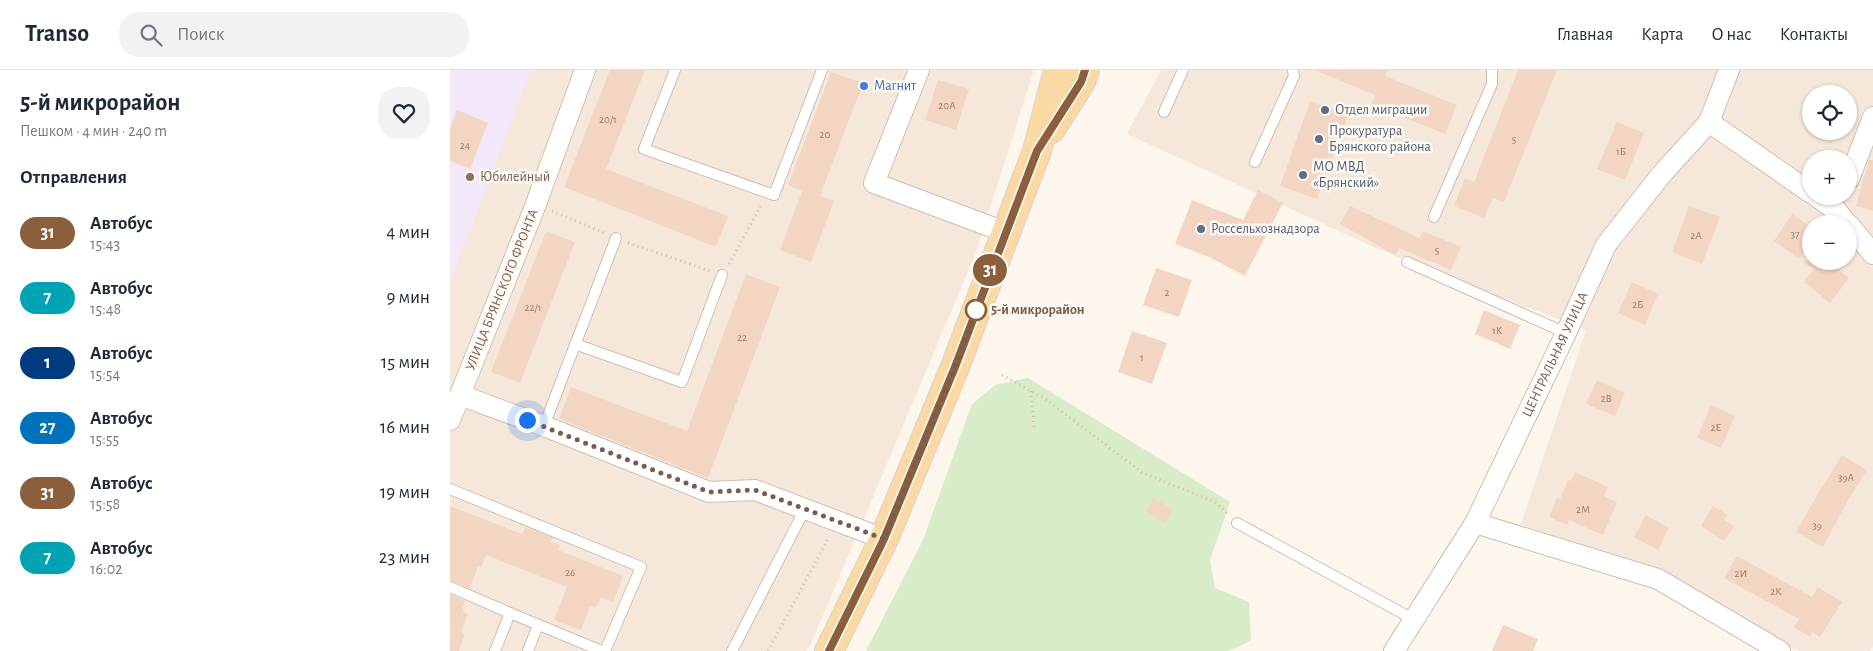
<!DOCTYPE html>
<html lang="ru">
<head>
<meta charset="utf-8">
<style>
	body { margin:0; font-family:"Alegreya Sans",sans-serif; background:#f2f2f3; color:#1f2937; height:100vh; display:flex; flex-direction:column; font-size:19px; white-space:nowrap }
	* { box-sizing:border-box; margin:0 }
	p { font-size:16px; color:#747a83 }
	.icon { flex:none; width:28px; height:28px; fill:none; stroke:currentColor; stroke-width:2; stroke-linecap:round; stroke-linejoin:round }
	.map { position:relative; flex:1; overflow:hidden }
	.panel { display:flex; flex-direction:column; background:#fff; width:450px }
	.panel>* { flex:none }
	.badge { padding:0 10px; border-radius:16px; font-size:18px; line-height:32px }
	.buttons { position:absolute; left:1352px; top:15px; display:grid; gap:10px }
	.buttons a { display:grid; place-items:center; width:55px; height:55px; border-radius:50%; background:#fff; box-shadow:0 1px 4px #0004; font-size:25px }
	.you { position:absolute; width:25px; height:25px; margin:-12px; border:4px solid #fff; border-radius:50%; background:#1a73e8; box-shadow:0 0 0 8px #1a73e833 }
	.map>.badge { position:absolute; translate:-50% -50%; box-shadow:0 0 0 2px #fff }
	h2 { padding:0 20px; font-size:19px; line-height:45px }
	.round { display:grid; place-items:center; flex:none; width:52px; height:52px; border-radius:20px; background:#f2f2f3 }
	.headline { display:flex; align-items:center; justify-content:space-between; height:85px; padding:0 20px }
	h1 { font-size:24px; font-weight:700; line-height:38px }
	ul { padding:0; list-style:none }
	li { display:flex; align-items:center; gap:15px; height:65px; padding:0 20px }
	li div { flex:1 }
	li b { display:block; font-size:19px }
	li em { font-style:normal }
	li .badge { min-width:55px; font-weight:700; text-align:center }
	header { display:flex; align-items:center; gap:30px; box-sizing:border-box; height:70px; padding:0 25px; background:#fff; border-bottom:1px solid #e0e1e3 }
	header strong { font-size:24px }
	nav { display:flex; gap:28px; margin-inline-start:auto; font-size:18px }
	.search { width:350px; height:45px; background:#f2f2f3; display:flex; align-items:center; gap:12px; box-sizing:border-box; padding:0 18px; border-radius:20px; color:#747a83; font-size:19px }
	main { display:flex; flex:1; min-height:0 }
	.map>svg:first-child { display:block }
</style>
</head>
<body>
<header>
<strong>Transo</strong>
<div class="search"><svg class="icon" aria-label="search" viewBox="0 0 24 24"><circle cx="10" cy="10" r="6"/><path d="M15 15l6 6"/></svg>Поиск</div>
<nav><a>Главная</a><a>Карта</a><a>О нас</a><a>Контакты</a></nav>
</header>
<main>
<section class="panel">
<div class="headline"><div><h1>5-й микрорайон</h1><p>Пешком · 4 мин · 240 m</p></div><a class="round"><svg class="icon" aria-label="heart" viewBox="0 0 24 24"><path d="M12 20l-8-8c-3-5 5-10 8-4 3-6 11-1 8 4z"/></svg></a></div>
<h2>Отправления</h2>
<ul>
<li><span class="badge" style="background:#8b5e3c;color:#fff">31</span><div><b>Автобус</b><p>15:43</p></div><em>4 мин</em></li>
<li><span class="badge" style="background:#00a3b4;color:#fff">7</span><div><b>Автобус</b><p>15:48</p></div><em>9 мин</em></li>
<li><span class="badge" style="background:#003b80;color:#fff">1</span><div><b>Автобус</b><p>15:54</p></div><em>15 мин</em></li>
<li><span class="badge" style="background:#0072bc;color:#fff">27</span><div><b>Автобус</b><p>15:55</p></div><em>16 мин</em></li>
<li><span class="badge" style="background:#8b5e3c;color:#fff">31</span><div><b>Автобус</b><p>15:58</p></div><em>19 мин</em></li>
<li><span class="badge" style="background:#00a3b4;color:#fff">7</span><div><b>Автобус</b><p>16:02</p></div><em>23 мин</em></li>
</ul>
</section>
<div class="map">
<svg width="1423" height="581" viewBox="0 0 1423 581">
	<rect width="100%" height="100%" fill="#fdf6ec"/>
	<g fill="#f5e8da" fill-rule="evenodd">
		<path d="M0 0H584L525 185 361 574 356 581H0Z"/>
		<path d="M711 0H1423V577L1420 581H1349L1071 454 1136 260 928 179 677 64ZM1361 24H1399V61H1361ZM1361 89H1399V126H1361ZM1361 154H1399V191H1361Z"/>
	</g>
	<path fill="#f3e8fa" d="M0 0H81L0 213Z"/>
	<path fill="#d8ecc9" d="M578 308 780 432 760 490 765 518 799 532 801 571 778 581H416L473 470 522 334 545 315Z"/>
	<g fill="#f3d5c3">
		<path d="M160 0H195L156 99 278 146 266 177 114 117Z"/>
		<path d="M865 0H938L935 6 1007 35 995 64 922 34 925 25Z"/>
		<path d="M1068 0H1107L1054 132 1043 128 1034 148 1004 136 1015 108 1024 112Z"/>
		<path d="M381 2 413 13 370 126 384 131 361 192 330 180 352 121 338 115Z"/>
		<path d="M488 10 519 19 506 60 475 50Z"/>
		<path d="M860 31 898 45 867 129 830 116Z"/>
		<path d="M7 40 38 53 20 99 0 91V58Z"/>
		<path d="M1167 52 1194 63 1175 110 1147 99Z"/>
		<path d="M1419 90H1423V141L1406 136Z"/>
		<path d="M808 120 833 133 795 206 759 187 725 174 742 130 793 150Z"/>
		<path d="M900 136 970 168 973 161 1011 177 1001 200 949 178 945 185 890 154Z"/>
		<path d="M1239 136 1270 147 1252 194 1222 182Z"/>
		<path d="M1342 144 1361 157V172L1349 189 1324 171Z"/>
		<path d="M96 161 125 172 70 313 41 302Z"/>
		<path d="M1352 191H1396L1389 200 1399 208 1380 233 1354 212 1364 199Z"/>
		<path d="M706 198 742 210 729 247 693 235Z"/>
		<path d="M296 204 330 217 258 408 109 349 121 317 237 361Z"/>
		<path d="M1182 212 1208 224 1195 255 1168 243Z"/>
		<path d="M1034 240 1070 255 1060 279 1025 264Z"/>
		<path d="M682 261 717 273 702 314 668 302Z"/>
		<path d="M1147 310 1175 323 1165 346 1136 334Z"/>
		<path d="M1261 335 1285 346 1271 378 1247 368Z"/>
		<path d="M1392 385 1417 400 1399 428 1373 477 1346 462 1362 434Z"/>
		<path d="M1125 402 1158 417 1154 426 1167 432 1153 465 1119 450 1117 455 1099 447 1107 428 1110 429 1118 410 1121 411Z"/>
		<path d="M704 428 723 440 714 453 696 441Z"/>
		<path d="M0 436 72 464 75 457 103 468 101 472 110 475 108 480 173 506 163 532 151 527 146 538 140 536 131 560 104 550 117 517 36 485 31 497 28 496 20 518 0 510Z"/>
		<path d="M1263 436 1278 445 1274 450 1284 456 1274 471 1251 456Z"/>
		<path d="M1196 445 1219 458 1208 480 1184 467Z"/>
		<path d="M1287 486 1362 527 1368 517 1392 532 1370 567 1362 562 1360 567 1344 557 1349 549 1274 508Z"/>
		<path d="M0 524 15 531 12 541 18 544 11 562 15 563 9 581H0Z"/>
		<path d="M1053 555 1088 569 1083 581H1042Z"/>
	</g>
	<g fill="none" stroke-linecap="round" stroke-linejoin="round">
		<g stroke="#d1beb0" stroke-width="12">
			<g id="service">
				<path d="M225 0 194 79 324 125 372 0"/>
				<path d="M714 42 733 0"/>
				<path d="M805 92 844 6 843 0"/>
				<path d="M984 147 1042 14V0"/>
				<path d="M957 192 1116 263"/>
				<path d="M125 274 232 312 272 205"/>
				<path d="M94 356 166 168"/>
				<path d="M0 419 191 497 155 581"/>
				<path d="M787 453 963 549"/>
				<path d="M0 517 60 543"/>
				<path d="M45 581 60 543 152 581"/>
				<path d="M78 581 88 555"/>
				<path d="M282 581 355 439"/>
			</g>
		</g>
		<g stroke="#d1beb0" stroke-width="22">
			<g id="minor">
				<path d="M135 0 86 134 10 325 94 356 259 422 305 420 434 469"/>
				<path d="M469 0 424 113 555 162"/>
				<path d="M1259 52 1361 123"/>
				<path d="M1399 109 1423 47"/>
				<path d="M1366 126 1387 141 1397 154"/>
				<path d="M1399 155 1423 184"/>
				<path d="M0 350 10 325"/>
				<path d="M1025 453 1208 509 1330 581"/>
				<path id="s1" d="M944 581 1025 453 1116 263 1156 175 1211 105 1259 52 1279 0"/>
			</g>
		</g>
		<g stroke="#dad1cd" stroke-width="30">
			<g id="primary">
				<path d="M601 59 631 12 635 0"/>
				<path d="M379 581 434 469 505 297 587 81 608 0"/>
			</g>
		</g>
		<g stroke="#d9b8a5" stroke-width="3" stroke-dasharray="1 4" stroke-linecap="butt">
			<path d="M102 141 154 163"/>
			<path d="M178 173 260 201"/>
			<path d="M279 194 312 134"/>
			<path d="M552 305 594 328 693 403 765 432 778 444"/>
			<path d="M581 321 584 357"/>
			<path d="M318 581 379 467"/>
		</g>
		<use href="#service" stroke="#fff" stroke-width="10"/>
		<use href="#minor" stroke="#fff" stroke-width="20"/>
		<use href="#primary" stroke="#fbd9a5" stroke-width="28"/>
	</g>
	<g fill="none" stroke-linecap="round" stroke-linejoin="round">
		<g stroke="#fff" stroke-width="11">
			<path id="line" d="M379 581 434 469 505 297 587 81 631 12 635 0"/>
		</g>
		<use href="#line" stroke="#8b5e3c" stroke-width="8"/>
		<path stroke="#7a5c4d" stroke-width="5" stroke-dasharray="0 9" d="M77 350 259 422 305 420 434 469 505 297 526 240"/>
	</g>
	<circle fill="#3f7fe0" stroke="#fffaf3" stroke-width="2" cx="414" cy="16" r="5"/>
	<g fill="#5c6f8a" stroke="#fffaf3" stroke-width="2">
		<circle cx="875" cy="40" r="5"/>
		<circle cx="869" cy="69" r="5"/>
		<circle cx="853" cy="105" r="5"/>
		<circle cx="751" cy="159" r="5"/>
	</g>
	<circle fill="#8d6e63" stroke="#fffaf3" stroke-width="2" cx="20" cy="107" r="5"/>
	<circle fill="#fff" stroke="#8b5e3c" stroke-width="2.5" cx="526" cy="240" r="10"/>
	<g text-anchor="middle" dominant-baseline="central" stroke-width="5" stroke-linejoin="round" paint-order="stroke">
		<g font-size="11" fill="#987a6a">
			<text x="497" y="35">20А</text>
			<text x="158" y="49">20/1</text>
			<text x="375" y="64">20</text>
			<text x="1064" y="69">5</text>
			<text x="15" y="75">24</text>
			<text x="1171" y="81">1Б</text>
			<text x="1345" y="164">37</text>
			<text x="1246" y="165">2А</text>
			<text x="987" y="180">5</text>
			<text x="717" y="222">2</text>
			<text x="1188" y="234">2Б</text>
			<text x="83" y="237">22/1</text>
			<text x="1047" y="260">1К</text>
			<text x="292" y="267">22</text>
			<text x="692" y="287">1</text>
			<text x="1156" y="328">2В</text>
			<text x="1266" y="357">2Е</text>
			<text x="1396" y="407">39А</text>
			<text x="1133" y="439">2М</text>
			<text x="1367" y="455">39</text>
			<text x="120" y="502">26</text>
			<text x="1291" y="503">2И</text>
			<text x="1326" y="521">2К</text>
		</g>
		<g font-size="14" fill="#366cbe" stroke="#fffaf3" text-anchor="start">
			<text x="424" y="16">Магнит</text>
		</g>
		<g font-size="14" fill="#4e5e75" stroke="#fffaf3" text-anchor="start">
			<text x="885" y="40">Отдел миграции</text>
			<text x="879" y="61">Прокуратура<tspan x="879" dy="16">Брянского района</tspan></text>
			<text x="863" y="97">МО МВД<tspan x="863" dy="16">«Брянский»</tspan></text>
			<text x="761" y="159">Россельхознадзора</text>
		</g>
		<g font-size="14" fill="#785e54" stroke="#fffaf3" text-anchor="start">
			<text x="30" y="107">Юбилейный</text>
		</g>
		<g font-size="14" fill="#7a5c4d" stroke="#fffaf3">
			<text transform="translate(52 220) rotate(-68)">УЛИЦА БРЯНСКОГО ФРОНТА</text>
			<text stroke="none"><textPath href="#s1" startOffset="338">ЦЕНТРАЛЬНАЯ УЛИЦА</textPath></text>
		</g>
		<g font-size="14" font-weight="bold" fill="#7a5c4d" stroke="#fffaf3" text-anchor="start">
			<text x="541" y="240">5-й микрорайон</text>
		</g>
	</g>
</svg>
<div class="buttons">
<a><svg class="icon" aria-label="locate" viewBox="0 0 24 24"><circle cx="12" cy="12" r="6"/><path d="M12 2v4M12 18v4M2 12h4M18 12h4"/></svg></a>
<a>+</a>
<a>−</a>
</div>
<div class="you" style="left:77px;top:350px"></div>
<b class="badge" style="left:540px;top:200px;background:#8b5e3c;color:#fff">31</b>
</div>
</main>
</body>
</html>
